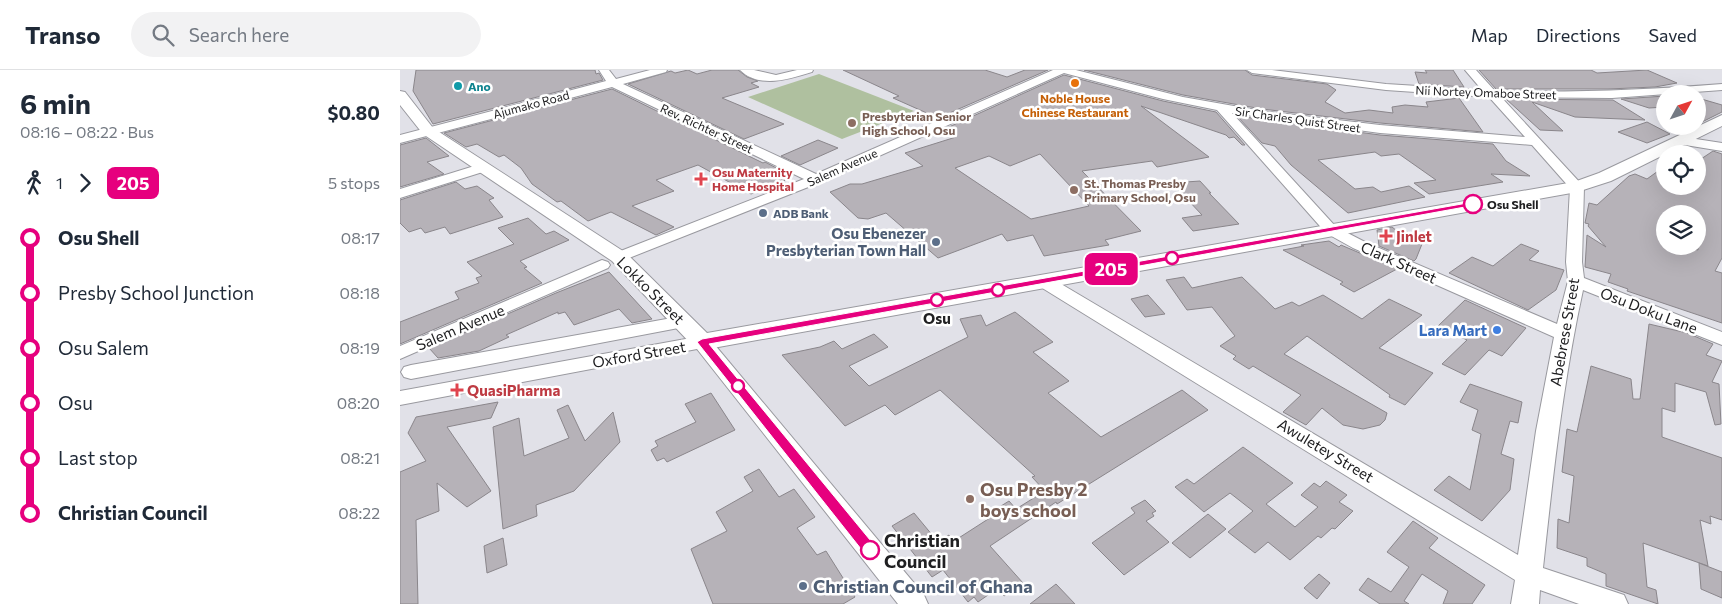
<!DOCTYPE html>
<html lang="en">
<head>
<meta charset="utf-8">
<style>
	body { margin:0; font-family:Commissioner,sans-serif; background:#f2f2f3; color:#1f2937; height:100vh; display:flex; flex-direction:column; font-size:19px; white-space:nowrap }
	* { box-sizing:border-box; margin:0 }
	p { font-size:16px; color:#747a83 }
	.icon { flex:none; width:28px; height:28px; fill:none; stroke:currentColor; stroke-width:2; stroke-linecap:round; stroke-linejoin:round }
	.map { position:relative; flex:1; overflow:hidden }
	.sheet { display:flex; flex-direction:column; background:#fff; width:400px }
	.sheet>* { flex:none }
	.badge { padding:0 10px; border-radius:8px; font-size:18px; line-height:32px }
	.needle { width:32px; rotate:50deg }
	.controls { position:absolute; left:1256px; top:15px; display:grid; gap:10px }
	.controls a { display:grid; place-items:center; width:50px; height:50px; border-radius:50%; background:#fff; box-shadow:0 5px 20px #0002; font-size:25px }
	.map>.badge { position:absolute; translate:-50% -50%; box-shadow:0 0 0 2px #fff }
	.legs { display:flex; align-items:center; gap:8px; height:55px; padding:0 20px; font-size:16px }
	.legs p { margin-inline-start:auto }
	.headline { display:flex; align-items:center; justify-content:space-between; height:85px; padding:0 20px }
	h1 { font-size:28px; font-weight:700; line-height:38px }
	ul { padding:0 20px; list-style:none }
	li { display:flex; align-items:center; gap:18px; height:55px; font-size:19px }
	li i { display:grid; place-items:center; width:8px; height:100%; margin:0 6px; background:currentColor }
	li i::after { content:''; width:12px; height:12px; margin:-6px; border:4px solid; border-radius:50%; background:#fff }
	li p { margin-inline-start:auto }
	li:first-child i { background:linear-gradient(#0000 50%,currentColor 0) }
	li:last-child i { background:linear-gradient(currentColor 50%,#0000 0) }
	header { display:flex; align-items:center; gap:30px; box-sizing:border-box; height:70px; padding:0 25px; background:#fff; border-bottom:1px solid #e0e1e3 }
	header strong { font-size:24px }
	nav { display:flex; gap:28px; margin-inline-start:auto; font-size:18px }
	.search { width:350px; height:45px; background:#f2f2f3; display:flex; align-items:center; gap:12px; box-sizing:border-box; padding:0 18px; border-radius:28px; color:#747a83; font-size:19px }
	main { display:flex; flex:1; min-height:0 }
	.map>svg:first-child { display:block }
</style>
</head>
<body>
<header>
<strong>Transo</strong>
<div class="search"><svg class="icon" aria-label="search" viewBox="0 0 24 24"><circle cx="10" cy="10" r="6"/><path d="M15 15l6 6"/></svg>Search here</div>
<nav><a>Map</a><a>Directions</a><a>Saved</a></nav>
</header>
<main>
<section class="sheet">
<div class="headline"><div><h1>6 min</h1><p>08:16 – 08:22 · Bus</p></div><b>$0.80</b></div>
<div class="legs"><svg class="icon" aria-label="walk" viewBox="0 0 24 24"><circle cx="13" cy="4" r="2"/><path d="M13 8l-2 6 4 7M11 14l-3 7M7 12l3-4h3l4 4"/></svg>1<svg class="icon" aria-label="forward" viewBox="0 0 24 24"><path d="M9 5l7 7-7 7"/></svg><b class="badge" style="background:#e6007e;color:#fff">205</b><p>5 stops</p></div>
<ul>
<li><i style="color:#e6007e"></i><b>Osu Shell</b><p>08:17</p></li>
<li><i style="color:#e6007e"></i><span>Presby School Junction</span><p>08:18</p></li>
<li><i style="color:#e6007e"></i><span>Osu Salem</span><p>08:19</p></li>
<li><i style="color:#e6007e"></i><span>Osu</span><p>08:20</p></li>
<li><i style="color:#e6007e"></i><span>Last stop</span><p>08:21</p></li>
<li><i style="color:#e6007e"></i><b>Christian Council</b><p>08:22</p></li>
</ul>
</section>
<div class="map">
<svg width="1322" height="534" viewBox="0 0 1322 534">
	<rect width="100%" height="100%" fill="#e1e1e8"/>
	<path fill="#afc09f" d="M419 4 514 41 442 69 348 27Z"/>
	<g fill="#b6b2b8" stroke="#8a868b" fill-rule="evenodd">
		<path d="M16 0H195L196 4 199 3 203 10 33 54 13 21Z"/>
		<path d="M288 0 297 4 312 0H338L347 7 358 11 351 13 359 17 322 28 384 54 344 69 228 14 271 1 275 3Z"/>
		<path d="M443 0H585L607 7 625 0H648L538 48 493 28 499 26Z"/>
		<path d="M684 0H845L852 5 927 14 936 20 925 32 945 43 969 40 993 43 992 37 1005 35 1028 37 1026 32 1059 28 1083 62 980 53 862 39 783 25Z"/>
		<path d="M1025 0H1053L1064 17 1019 14 1015 2 1027 3Z"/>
		<path d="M1079 0H1191L1197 3 1247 0 1277 13 1255 17 1208 19H1096Z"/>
		<path d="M664 5 763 31 816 42 845 75H842L834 67 829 68 826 65 741 36 809 87 757 97 752 91 682 101 741 161 705 170 709 175 644 186 633 165 607 171 602 164 538 188 486 143 468 149 458 148 430 122 450 114H462L523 96 505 83 556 67 540 61ZM640 84 689 136 631 149 555 98 589 86 610 96Z"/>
		<path d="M212 19 363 93 365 92 384 102 381 103 391 108 351 124 298 95 256 110 274 121 232 136 274 157 256 165 211 142 188 151 161 131 157 132 132 114 121 98 104 85 99 87 77 74 66 77 44 63Z"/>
		<path d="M1265 26V37L1249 38 1221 29Z"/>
		<path d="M1298 28 1322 35V42L1298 54Z"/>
		<path d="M1106 29 1213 30 1245 50 1175 47 1132 32 1163 61 1140 60Z"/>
		<path d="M837 46 980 65 1093 74 1106 91 1130 106 1091 104 1103 112 1029 124 1014 113 1036 110 999 84 981 86 975 82 918 90 955 119 973 117 981 122 1009 116 1025 127 948 143 891 95 875 76 862 73Z"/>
		<path d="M1247 52 1270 64 1247 73 1218 62Z"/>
		<path d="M26 68 49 86 27 92 44 104 0 117V75Z"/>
		<path d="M418 70 438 78 400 95 381 86Z"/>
		<path d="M1313 81 1322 84V188L1315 201 1322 203V253L1227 221 1228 219 1208 212 1211 204 1185 197 1187 165 1206 177 1188 156 1189 154 1185 153 1189 133 1197 135 1229 106 1235 104 1247 109 1265 96V116H1298V91ZM1265 144H1298V180L1281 176H1265Z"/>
		<path d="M800 111 811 123H809L839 154 793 161 782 148 802 145 772 113Z"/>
		<path d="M56 112 65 119 77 116 94 128 89 130 103 147 50 164 45 157 25 163 21 158 9 162 0 153V130Z"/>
		<path d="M128 148 146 164 154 161 169 170 120 191 127 197 124 198 142 213 0 274V252L59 229 55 222 79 213 76 208 82 206 67 192 114 174 98 158Z"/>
		<path d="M992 157 997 161 1005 160 1022 174 1016 189 1014 191 979 176 977 160Z"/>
		<path d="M929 171 939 177 941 175 997 199 954 222 940 214 943 212 883 180 904 176 901 175Z"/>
		<path d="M1121 174 1139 181 1129 190 1164 200 1156 220 1128 240 1049 203 1072 187 1093 196Z"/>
		<path d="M209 202 252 249 232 253 219 239 174 255 165 242 158 244V242L106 265 109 267 79 281 38 288 29 278 156 223Z"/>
		<path d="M784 207 792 218 842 207 875 239 892 232 899 236 923 225 962 249 989 229 1022 245 979 278 1033 303 1005 335 989 327 990 325 907 266 884 284 987 343 985 350 980 355 963 359 943 355 922 338 906 355 883 342 901 325 853 296 849 299 833 289 836 286 820 276 835 266 812 237 787 240 766 210Z"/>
		<path d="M748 225 765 244 745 247 731 229Z"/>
		<path d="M1065 230 1126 258 1102 286 1089 280 1065 305 1042 294 1067 270 1038 256Z"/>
		<path d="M615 242 653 272 633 282 669 311 648 323 701 367 782 320 808 340 657 434 656 432 590 476 623 513 604 526 598 518 578 532 574 527 568 532 543 500 532 507 492 456 514 443 538 472 549 465 554 471 596 444 593 441 609 431 616 439 645 421 632 407 635 406 540 320 495 345 485 335 445 356 382 285 420 277 434 271 442 279 474 264 488 277 449 296 469 316 568 267 560 249 581 245 586 256Z"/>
		<path d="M1249 254 1287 263 1313 274 1306 285 1322 291 1312 312 1319 314 1321 354 1315 355 1306 322 1275 313V342L1262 338V367L1322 388V450L1310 446 1311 454 1300 450 1308 496 1243 473 1247 517 1256 520 1258 534 1206 516V504L1187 496V488L1157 478 1158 449 1169 453 1174 406 1162 402 1167 359 1177 362 1191 296 1231 309 1233 329H1240Z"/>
		<path d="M1070 314 1122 332 1118 353 1110 351 1101 384 1114 389 1110 420 1082 451 1034 420 1049 406 1070 420 1081 364 1072 360 1078 340 1060 332Z"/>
		<path d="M311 323 335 360 267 392 264 388 257 391 251 380 258 376 255 371 296 352 285 334Z"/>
		<path d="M98 332 91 348 47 357 91 421 67 437 37 413 39 441 16 450 18 534H0V402L26 391 8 363 16 347Z"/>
		<path d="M168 335 185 371 213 342 220 372 174 421 136 435 137 446 103 459 93 357 119 348 124 386 169 368 157 340Z"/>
		<path d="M843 377 893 413 866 434 895 457 918 437 901 425 914 413 920 417 926 411 947 425 939 432 953 441 935 459 932 458 921 468 918 466 890 490 868 472 855 483 828 462 853 441 830 423 804 442 775 417 787 409 794 414Z"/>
		<path d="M359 399 379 427 394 419 415 447 397 458 417 485 426 481 455 527 443 534H313L291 479 327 461 316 442 353 421 344 407Z"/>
		<path d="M745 430 756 441 752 443 754 446 746 451 769 472 724 505 692 473 735 443 731 438Z"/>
		<path d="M808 444 826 459 790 488 772 473Z"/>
		<path d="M1013 451 1038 468 1029 478 1085 515 1072 534H1043L1048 521 1022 504 1004 531 1009 534H980L959 520 968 508 991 522 1009 497 987 482Z"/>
		<path d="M103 468 107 495 87 503 84 476Z"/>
		<path d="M1299 493 1322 502V528L1301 519Z"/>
		<path d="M919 504 930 513 917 529 904 518Z"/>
		<path d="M656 514 675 534H630Z"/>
	</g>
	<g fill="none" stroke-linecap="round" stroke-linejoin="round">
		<g stroke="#99999f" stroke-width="2">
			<g id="minor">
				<path d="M199 0H209L216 9 250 0H267L266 2 223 14 416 104 653 0H676L783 27 862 41 980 55 1125 67 1089 27 986 20 852 3 847 0H872L986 14 1082 20 1065 0H1076L1095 21C1171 23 1246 20 1322 14V20L1212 28 1101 27 1184 117 1182 192 1184 208 1322 262V275L1183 220C1163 312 1153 405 1143 498L1224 525 1228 534H1179L1140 520 1139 534H1111L1115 510 639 216 636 212 639 208H651L1118 485 1136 361 1154 267 953 178 926 163 817 40 763 29 664 3 421 112 219 192 213 190 211 187 213 184 404 109 212 17 0 73V65L206 11ZM832 43 980 63 1132 75 1170 118 1166 192 1168 211 1157 254 965 172 936 157Z"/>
				<path d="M340 0H354L376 5 397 0H413L412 2C390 9 359 19 340 0Z"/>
				<path d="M1283 67 1322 73V81L1279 74 1277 71Z"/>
				<path d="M84 93 91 97 89 100 0 128V119Z"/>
				<path d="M202 190 208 192 210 195 208 198 0 289V276Z"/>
				<path d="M283 246 289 248 292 252 289 256 11 309 4 307 1 302 4 297 11 295Z"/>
				<path d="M302 266 309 268 524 525 528 534H498L297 279 0 335V321Z"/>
			</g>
		</g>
		<g stroke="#99999f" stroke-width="2">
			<path id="major" d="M0 21 5 22 33 58 226 183 307 263 1174 112 1199 103 1322 45V56L1211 111 1177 122 302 280 294 277 212 191 23 64 0 35Z"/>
		</g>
		<use href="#minor" fill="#fff" fill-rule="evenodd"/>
		<use href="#major" fill="#fff" fill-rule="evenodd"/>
	</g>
	<path fill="#e6007e" stroke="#fff" d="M1073 132 1077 134 1076 135 309 274 475 476 477 480 475 484 470 486 465 484 297 272 302 269Z"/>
	<circle fill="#e8710a" stroke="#fff" stroke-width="2" cx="675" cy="13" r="5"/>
	<circle fill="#0f9aa8" stroke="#fff" stroke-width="2" cx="58" cy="16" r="5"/>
	<g fill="#8d6e63" stroke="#fff" stroke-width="2">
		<circle cx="452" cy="53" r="5"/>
		<circle cx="674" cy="120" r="5"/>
		<circle cx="570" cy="429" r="5"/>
	</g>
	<g fill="#e0444e" stroke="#fff" stroke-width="2">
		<path d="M298.5 101.5h5v5h5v5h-5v5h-5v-5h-5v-5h5z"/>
		<path d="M983.5 158.5h5v5h5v5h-5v5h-5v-5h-5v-5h5z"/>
		<path d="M54.5 312.5h5v5h5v5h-5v5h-5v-5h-5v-5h5z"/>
	</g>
	<g fill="#fff" stroke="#e6007e" stroke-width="2.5">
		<circle cx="1073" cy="134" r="9"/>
		<circle cx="772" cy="188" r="6"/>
		<circle cx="598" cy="220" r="6"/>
		<circle cx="537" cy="230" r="6"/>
		<circle cx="338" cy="316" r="6"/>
		<circle cx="470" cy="480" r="9"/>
	</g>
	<g fill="#5c6f8a" stroke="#fff" stroke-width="2">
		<circle cx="363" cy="143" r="5"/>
		<circle cx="536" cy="172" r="5"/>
		<circle cx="403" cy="516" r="5"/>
	</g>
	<circle fill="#3f7fe0" stroke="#fff" stroke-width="2" cx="1097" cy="260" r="5"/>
	<g text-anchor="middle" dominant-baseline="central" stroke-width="5" stroke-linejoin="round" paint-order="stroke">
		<g font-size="12" font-weight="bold" fill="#0d838f" stroke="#fff" text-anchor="start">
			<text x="68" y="16">Ano</text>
		</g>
		<g font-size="12" fill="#202022" stroke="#fff">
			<text transform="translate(1086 22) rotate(2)">Nii Nortey Omaboe Street</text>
			<text transform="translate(131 34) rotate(-15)">Ajumako Road</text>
			<text transform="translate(898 49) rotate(8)">Sir Charles Quist Street</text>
			<text transform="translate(307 58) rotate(25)">Rev. Richter Street</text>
			<text transform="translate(442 97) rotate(-24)">Salem Avenue</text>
		</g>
		<g font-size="12" font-weight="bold" fill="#c56008" stroke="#fff">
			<text x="675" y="28">Noble House<tspan x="675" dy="14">Chinese Restaurant</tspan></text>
		</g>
		<g font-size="12" font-weight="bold" fill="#785e54" stroke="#fff" text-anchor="start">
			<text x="462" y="46">Presbyterian Senior<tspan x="462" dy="14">High School, Osu</tspan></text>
			<text x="684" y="113">St. Thomas Presby<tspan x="684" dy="14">Primary School, Osu</tspan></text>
		</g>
		<g font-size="12" font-weight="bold" fill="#be3a42" stroke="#fff" text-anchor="start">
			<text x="312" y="102">Osu Maternity<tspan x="312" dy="14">Home Hospital</tspan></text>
		</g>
		<g font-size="12" font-weight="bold" fill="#202022" stroke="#fff" text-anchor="start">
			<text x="1087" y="134">Osu Shell</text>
		</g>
		<g font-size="12" font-weight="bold" fill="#4e5e75" stroke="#fff" text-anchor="start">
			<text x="373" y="143">ADB Bank</text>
		</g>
		<g font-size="15" font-weight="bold" fill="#4e5e75" stroke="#fff" text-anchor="end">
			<text x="526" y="163">Osu Ebenezer<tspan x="526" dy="17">Presbyterian Town Hall</tspan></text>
		</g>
		<g font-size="15" font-weight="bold" fill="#be3a42" stroke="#fff" text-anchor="start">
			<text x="996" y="166">Jinlet</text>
			<text x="67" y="320">QuasiPharma</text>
		</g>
		<g font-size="15" fill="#202022" stroke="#fff">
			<text transform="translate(999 192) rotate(24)">Clark Street</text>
			<text transform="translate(251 220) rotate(45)">Lokko Street</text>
			<text transform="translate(1249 240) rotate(21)">Osu Doku Lane</text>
			<text transform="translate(60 257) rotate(-23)">Salem Avenue</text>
			<text transform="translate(1164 262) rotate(-80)">Abebrese Street</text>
			<text transform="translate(239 284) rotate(-10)">Oxford Street</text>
			<text transform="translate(926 380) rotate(31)">Awuletey Street</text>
		</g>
		<g font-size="15" font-weight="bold" fill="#202022" stroke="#fff">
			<text x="537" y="248">Osu</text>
		</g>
		<g font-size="15" font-weight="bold" fill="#366cbe" stroke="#fff" text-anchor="end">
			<text x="1087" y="260">Lara Mart</text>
		</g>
		<g font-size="18" font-weight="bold" fill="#785e54" stroke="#fff" text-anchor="start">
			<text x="580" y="419">Osu Presby 2<tspan x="580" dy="21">boys school</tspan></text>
		</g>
		<g font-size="18" font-weight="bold" fill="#202022" stroke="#fff" text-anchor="start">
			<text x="484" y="470">Christian<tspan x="484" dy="21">Council</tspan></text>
		</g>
		<g font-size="18" font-weight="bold" fill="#4e5e75" stroke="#fff" text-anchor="start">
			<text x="413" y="516">Christian Council of Ghana</text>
		</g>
	</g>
</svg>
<div class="controls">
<a><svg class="needle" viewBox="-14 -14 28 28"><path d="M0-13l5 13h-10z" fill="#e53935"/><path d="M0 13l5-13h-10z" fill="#747a83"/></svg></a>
<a><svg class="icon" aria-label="locate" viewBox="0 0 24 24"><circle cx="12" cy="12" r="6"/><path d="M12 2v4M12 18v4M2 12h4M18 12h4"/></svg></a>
<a><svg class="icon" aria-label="layers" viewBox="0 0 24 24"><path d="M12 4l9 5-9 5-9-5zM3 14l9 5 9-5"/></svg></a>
</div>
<b class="badge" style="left:711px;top:199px;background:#e6007e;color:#fff">205</b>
</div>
</main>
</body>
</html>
